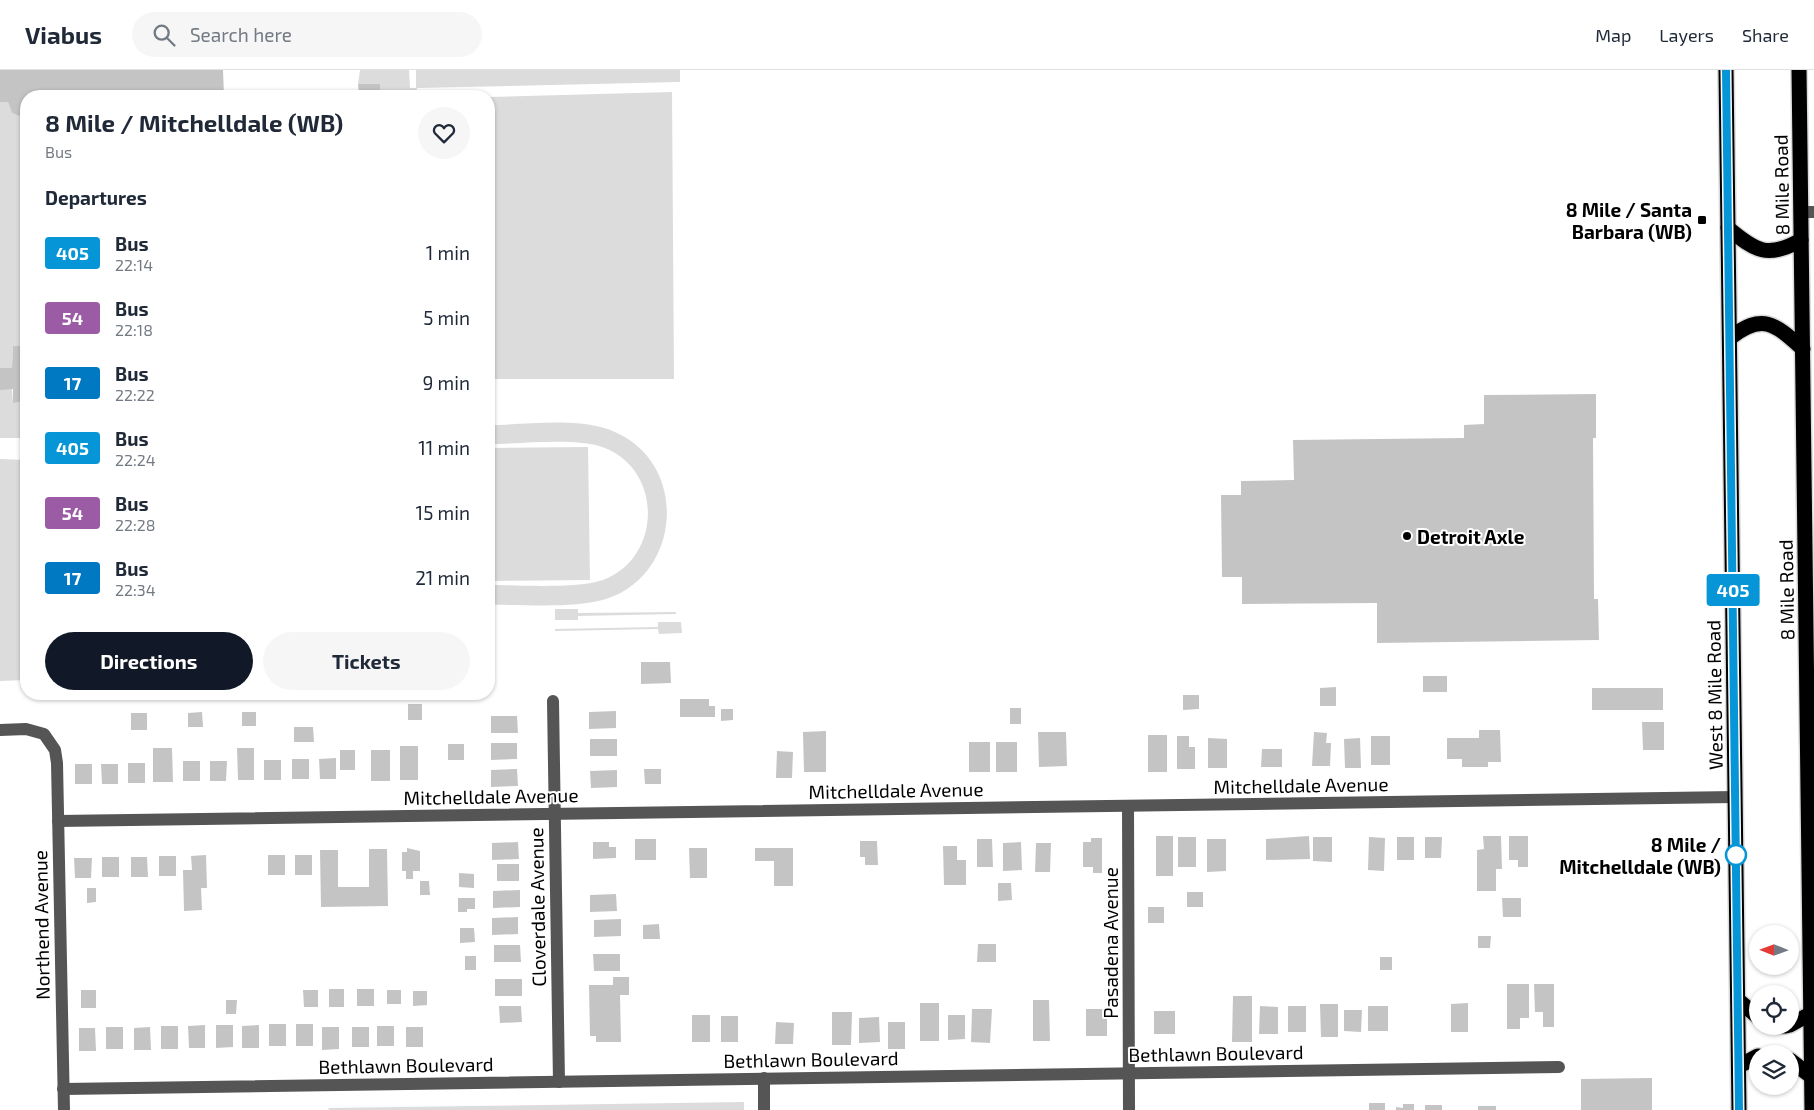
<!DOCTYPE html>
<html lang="en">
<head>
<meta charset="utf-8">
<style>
	body { margin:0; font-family:"Exo 2",sans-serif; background:#f6f6f7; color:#1f2937; height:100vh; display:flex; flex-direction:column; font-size:19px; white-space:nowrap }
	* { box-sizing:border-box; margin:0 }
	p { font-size:16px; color:#747a83 }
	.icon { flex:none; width:28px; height:28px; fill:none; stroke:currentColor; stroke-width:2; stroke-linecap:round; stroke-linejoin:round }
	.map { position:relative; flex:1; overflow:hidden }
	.drawer { position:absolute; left:20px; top:20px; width:475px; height:610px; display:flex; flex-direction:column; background:#fff; border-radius:20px; box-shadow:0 1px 4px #0004 }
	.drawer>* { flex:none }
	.badge { padding:0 10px; border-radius:4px; font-size:18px; line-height:32px }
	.needle { width:32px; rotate:271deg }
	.tools { position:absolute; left:1749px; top:855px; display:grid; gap:10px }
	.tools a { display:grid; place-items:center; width:50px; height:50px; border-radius:50%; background:#fff; box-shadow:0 1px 4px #0004; font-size:25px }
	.map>.badge { position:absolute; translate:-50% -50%; box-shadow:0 0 0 2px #fff }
	h2 { padding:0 25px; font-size:19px; line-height:45px }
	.round { display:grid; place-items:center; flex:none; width:52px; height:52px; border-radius:26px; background:#f6f6f7 }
	.overview { display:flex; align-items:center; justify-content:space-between; height:85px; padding:0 25px }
	h1 { font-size:24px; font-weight:700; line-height:38px }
	.button { display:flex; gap:10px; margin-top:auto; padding:10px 25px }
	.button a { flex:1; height:58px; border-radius:30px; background:#111827; color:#fff; font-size:20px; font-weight:700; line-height:58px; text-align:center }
	.button a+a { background:#f6f6f7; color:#1f2937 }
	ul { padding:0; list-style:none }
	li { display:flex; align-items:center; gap:15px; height:65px; padding:0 25px }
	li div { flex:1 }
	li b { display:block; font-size:19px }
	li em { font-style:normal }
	li .badge { min-width:55px; font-weight:700; text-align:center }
	header { display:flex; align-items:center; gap:30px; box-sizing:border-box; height:70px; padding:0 25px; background:#fff; border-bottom:1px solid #e0e1e3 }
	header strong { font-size:24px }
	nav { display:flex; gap:28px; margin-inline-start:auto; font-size:18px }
	.search { width:350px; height:45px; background:#f6f6f7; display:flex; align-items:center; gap:12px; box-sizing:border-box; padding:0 18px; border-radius:28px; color:#747a83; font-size:19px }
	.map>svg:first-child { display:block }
</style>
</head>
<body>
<header>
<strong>Viabus</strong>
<div class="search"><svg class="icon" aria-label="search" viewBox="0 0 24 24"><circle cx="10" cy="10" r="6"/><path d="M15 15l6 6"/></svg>Search here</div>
<nav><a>Map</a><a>Layers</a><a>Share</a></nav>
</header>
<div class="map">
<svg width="1814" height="1040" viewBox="0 0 1814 1040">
	<rect width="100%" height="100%" fill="#fff"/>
	<g fill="#dcdcdc">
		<path d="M360 0H409L410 18H416V0H680V12L417 18 416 25H380V14H358Z"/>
		<path d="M672 22 674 309H489V27Z"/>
		<path d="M0 32H8L12 43 26 49V275L13 276 12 298H0Z"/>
		<path d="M0 319H12L13 333H26V368H0Z"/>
		<path d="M489 355C527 355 582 346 617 363 689 396 681 505 606 529 574 539 523 534 489 535V515C518 515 577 519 603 510 664 487 663 395 599 376 571 368 520 374 489 374Z"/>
		<path d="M588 377 590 510 489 511V378Z"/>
		<path d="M0 389 26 390V610L0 611Z"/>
		<path d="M555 539H578V543L676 542V544L578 546V550H555Z"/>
		<path d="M658 552H681L682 563 659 564 658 559 555 561V559L658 557Z"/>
		<path d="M744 1032V1040H329L328 1038Z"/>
	</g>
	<g fill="#c4c4c4">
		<path d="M0 0H223L224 26H155L142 22 141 26H26V49L12 43 8 32H0Z"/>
		<path d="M358 14H380V25H359Z"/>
		<path d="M26 275V332L13 333V319L0 320V298H12L13 276Z"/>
		<path d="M1596 324V368H1593L1594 529H1598L1599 570 1377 573V533L1242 534V507H1222L1221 425H1241V411L1294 410 1293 370 1464 368V355L1484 354V325Z"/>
		<path d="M641 592H670L671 613 641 614Z"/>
		<rect x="1423" y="606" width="24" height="16"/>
		<path d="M1336 617V636H1320V618Z"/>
		<rect x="1592" y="618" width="71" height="22"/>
		<path d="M1183 625H1199V639L1183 640Z"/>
		<path d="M680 629H709V636H715V647H680Z"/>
		<rect x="408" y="634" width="14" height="16"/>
		<rect x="1010" y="638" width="11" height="16"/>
		<path d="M721 639H733V650L721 651Z"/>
		<path d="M616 641V658L589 659V642Z"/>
		<path d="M202 642 203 657H188V643Z"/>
		<rect x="242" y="642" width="14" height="14"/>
		<rect x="131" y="643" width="16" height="17"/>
		<path d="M491 646H517L518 663H491Z"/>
		<path d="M1642 652H1664V680H1643Z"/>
		<path d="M294 657H313L314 672H294Z"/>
		<path d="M1479 660H1500L1501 692H1488V697H1462V689H1447V668H1479Z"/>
		<path d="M826 661V702H804L803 662Z"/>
		<path d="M1038 662H1066L1067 696 1039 697Z"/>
		<path d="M1314 662 1327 663 1326 673H1331L1330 696H1312Z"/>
		<rect x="1148" y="665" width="19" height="37"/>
		<path d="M1177 666H1189V677H1195V699H1177Z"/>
		<rect x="1371" y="666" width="19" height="29"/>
		<path d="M1208 668 1227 669V698H1208Z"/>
		<path d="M1360 668 1361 698H1345L1344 669Z"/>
		<rect x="590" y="669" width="27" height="17"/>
		<rect x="969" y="672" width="21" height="30"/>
		<rect x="996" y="672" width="21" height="30"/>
		<path d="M491 673H517V689L491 690Z"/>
		<rect x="448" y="674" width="16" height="16"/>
		<rect x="400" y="676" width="18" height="34"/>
		<path d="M153 678H172L173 712H153Z"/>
		<path d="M237 678H254V710H238Z"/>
		<path d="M1262 679H1282V697H1261Z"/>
		<rect x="340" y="680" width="15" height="20"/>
		<rect x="371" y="680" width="19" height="31"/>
		<path d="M777 681 793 682 792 708H776Z"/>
		<path d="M336 688V709H320L319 689Z"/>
		<rect x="292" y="689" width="17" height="20"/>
		<rect x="264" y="690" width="17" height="20"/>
		<rect x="183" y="691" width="17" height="20"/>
		<path d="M210 691H227L226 711H210Z"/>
		<rect x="128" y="693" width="17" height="20"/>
		<rect x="75" y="694" width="17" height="20"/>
		<path d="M101 694H118V714H102Z"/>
		<path d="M517 699 518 716 491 717V700Z"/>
		<path d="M644 699H661V714H645Z"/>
		<path d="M617 700V717L591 718 590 701Z"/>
		<rect x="1156" y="766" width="17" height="40"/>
		<path d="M1309 766 1310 789 1266 790V769Z"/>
		<path d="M1483 766H1501L1502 799H1496V821H1477V780L1484 779Z"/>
		<path d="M1509 766H1528V797H1518V790H1509Z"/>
		<rect x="1178" y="767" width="18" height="30"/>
		<path d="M1313 767H1332V792L1313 791Z"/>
		<path d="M1369 767 1385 768 1384 801 1368 800Z"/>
		<rect x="1397" y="767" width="17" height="23"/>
		<path d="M1425 767H1442L1441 788H1425Z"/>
		<path d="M1091 768H1102V803H1093V797H1083V772H1091Z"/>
		<rect x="635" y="769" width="21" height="21"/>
		<path d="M977 769H992L993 797H977Z"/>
		<path d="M1207 769H1226V801L1207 802Z"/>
		<path d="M860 771H877L878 795H865V787H860Z"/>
		<path d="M518 772 519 789 492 790V773Z"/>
		<path d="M593 772H609V777H616V788L593 789Z"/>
		<path d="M1021 772 1022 800 1003 801V773Z"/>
		<path d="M1036 773H1051L1050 802H1035Z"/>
		<path d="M943 776H957V790H966V815H944Z"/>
		<path d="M407 778 420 781V801H413V809H406V801H402V782H407Z"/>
		<path d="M689 778H707V808H690Z"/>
		<path d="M755 778H793V816H774V791H755Z"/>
		<path d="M369 779H387L388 836 321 837 320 780H338V817H369Z"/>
		<path d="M206 785 207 818H201L202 840 184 841 183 800H192L191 786Z"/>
		<rect x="268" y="785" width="17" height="20"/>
		<rect x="295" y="785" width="17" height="20"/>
		<rect x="159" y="786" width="17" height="20"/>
		<rect x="102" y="787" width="17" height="20"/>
		<path d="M131 787H147L148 807H131Z"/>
		<path d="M74 788H92L91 808H75Z"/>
		<rect x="497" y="794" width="22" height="17"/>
		<path d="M459 803 474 804V818L459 817Z"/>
		<path d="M420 811H429L430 825H420Z"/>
		<path d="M998 813H1011L1012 830 998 831Z"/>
		<path d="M87 818H96V832L87 833Z"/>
		<path d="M520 820V837L493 838V821Z"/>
		<rect x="1187" y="822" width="16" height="15"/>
		<path d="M616 824 617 841 590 842V825Z"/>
		<path d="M458 828H475V839H467V842H458Z"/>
		<path d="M1502 828H1521V847H1503Z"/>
		<rect x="1148" y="837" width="16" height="16"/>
		<path d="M518 847V864L492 865V848Z"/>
		<path d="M621 849V866L594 867V850Z"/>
		<path d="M659 854 660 869H643V855Z"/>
		<path d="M460 858H474L475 872 460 873Z"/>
		<path d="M1478 866H1491L1490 878H1478Z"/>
		<path d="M978 874H996V892H977Z"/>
		<path d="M494 875H520L521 892H494Z"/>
		<path d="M593 884H620V901H594Z"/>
		<rect x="465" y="886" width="11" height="14"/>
		<rect x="1380" y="887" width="12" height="13"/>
		<path d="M613 907H629V925H620L621 972H596V966H590L589 915H613Z"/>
		<rect x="495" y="909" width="27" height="17"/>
		<path d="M1507 914H1529V948H1520V959H1507Z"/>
		<path d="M1534 914H1554V957H1543V942H1535Z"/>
		<rect x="329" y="919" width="15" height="18"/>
		<rect x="357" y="919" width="17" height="17"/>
		<rect x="81" y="920" width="15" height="18"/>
		<path d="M303 920H318V937H304Z"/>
		<rect x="387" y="920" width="14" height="14"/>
		<path d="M413 921H427V935L413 936Z"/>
		<path d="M1233 926H1252V972H1232Z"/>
		<path d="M226 930H237L236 944H226Z"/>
		<path d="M1033 930H1049L1050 971H1033Z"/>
		<rect x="920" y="933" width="19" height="38"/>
		<path d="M1468 933V962H1451V934Z"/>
		<path d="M1320 934H1338V967H1321Z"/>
		<path d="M499 936H521L522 952 500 953Z"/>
		<path d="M1260 936 1278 937V964H1259Z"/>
		<rect x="1288" y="936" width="18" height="26"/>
		<rect x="1368" y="936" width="20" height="25"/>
		<path d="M972 939H992L990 973 971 972Z"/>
		<rect x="1086" y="939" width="21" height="27"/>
		<path d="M1344 940H1362L1361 962 1344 961Z"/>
		<rect x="1154" y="941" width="21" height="23"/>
		<path d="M832 942H852L851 975H832Z"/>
		<rect x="692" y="945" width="18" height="27"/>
		<path d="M948 945H965V969L948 970Z"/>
		<rect x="721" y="946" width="17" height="26"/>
		<path d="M879 947 880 972 859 973V948Z"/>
		<path d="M776 952 794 953 793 974H775Z"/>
		<rect x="888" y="952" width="17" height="27"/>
		<rect x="269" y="954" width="17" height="22"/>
		<rect x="296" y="954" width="17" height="22"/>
		<path d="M205 955V978H189L188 956Z"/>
		<path d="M216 955H233V977L216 978Z"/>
		<path d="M259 955V978H242V956Z"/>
		<rect x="161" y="956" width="17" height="23"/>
		<rect x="377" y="956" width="17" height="20"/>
		<rect x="106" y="957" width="17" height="22"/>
		<path d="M150 957 151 980H134V958Z"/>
		<path d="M322 957H339V979L322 980Z"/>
		<rect x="352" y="957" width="17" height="20"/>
		<rect x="406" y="957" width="17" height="20"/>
		<path d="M79 958H95L96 981H79Z"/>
		<path d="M1652 1008V1040H1581V1009Z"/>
		<rect x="1369" y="1033" width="16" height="7"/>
		<path d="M1403 1034H1414V1040H1396V1037L1403 1038Z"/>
		<rect x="1425" y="1035" width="17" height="5"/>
		<rect x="1478" y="1036" width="18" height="4"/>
	</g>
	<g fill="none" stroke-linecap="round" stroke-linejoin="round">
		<g stroke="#dbdbdb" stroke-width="18">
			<g id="highway">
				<path d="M1726 0 1739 1040"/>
				<path d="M1799 0 1812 1040"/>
				<path d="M1728 158C1755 181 1768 189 1801 170"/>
				<path d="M1730 268C1763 242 1775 254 1803 279"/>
				<path d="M1738 930 1758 947"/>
				<path d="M1790 955 1810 944"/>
				<path d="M1773 956H1786"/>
				<path d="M1790 990 1812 1007"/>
				<path d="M1739 996 1758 986"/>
			</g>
		</g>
		<g stroke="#555" stroke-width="12">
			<path d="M1801 142H1814"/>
			<path d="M553 631 559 1012"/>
			<path d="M0 660 26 659 44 664 55 680 57 693 64 1040"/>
			<path d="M1128 736 1129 1040"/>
			<path d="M58 751 1735 727"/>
			<path d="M764 1008V1040"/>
			<path d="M63 1019 1559 997"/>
		</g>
		<use href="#highway" stroke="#000" stroke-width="15"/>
	</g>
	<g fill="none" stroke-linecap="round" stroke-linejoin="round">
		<g stroke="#fff" stroke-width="11">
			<path id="line" d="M1726 0 1739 1040"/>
		</g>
		<use href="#line" stroke="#0696d7" stroke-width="8"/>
	</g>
	<g fill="#000" stroke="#fff" stroke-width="2">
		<rect x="1697" y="145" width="10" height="10" rx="2.5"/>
		<circle cx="1407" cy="466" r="5"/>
	</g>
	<circle fill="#fff" stroke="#0696d7" stroke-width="2.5" cx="1736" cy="785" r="10"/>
	<g text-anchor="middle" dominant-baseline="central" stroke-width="4" stroke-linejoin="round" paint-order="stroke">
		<g font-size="19" fill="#000" stroke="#fff">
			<text transform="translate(1781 115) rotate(-91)">8 Mile Road</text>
			<text transform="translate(1786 520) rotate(-91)">8 Mile Road</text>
			<text transform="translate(1714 625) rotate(-91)">West 8 Mile Road</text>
			<text transform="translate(1301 715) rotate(-1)">Mitchelldale Avenue</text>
			<text transform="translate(896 720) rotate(-1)">Mitchelldale Avenue</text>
			<text transform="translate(491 726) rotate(-1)">Mitchelldale Avenue</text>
			<text transform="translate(537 837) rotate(-91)">Cloverdale Avenue</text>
			<text transform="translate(41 855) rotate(-91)">Northend Avenue</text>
			<text transform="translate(1110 873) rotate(-90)">Pasadena Avenue</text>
			<text transform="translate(1216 983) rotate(-1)">Bethlawn Boulevard</text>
			<text transform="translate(811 989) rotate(-1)">Bethlawn Boulevard</text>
			<text transform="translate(406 995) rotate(-1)">Bethlawn Boulevard</text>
		</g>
		<g font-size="19" font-weight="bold" fill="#000" stroke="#fff" text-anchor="end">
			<text x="1692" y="139">8 Mile / Santa<tspan x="1692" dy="22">Barbara (WB)</tspan></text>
			<text x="1417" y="466" text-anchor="start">Detroit Axle</text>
		</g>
		<g font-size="19" font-weight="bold" fill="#000" stroke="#fff" text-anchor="end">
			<text x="1721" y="774">8 Mile /<tspan x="1721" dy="22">Mitchelldale (WB)</tspan></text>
		</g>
	</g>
</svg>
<div class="tools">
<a><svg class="needle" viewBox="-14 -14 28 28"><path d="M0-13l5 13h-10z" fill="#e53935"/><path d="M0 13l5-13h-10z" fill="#747a83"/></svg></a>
<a><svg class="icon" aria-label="locate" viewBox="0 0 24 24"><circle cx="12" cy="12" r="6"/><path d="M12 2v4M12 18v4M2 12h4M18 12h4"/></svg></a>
<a><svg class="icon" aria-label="layers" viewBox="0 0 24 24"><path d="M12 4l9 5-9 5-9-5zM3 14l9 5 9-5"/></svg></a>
</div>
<b class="badge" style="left:1733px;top:520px;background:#0696d7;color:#fff">405</b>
<section class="drawer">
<div class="overview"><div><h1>8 Mile / Mitchelldale (WB)</h1><p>Bus</p></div><a class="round"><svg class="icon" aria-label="heart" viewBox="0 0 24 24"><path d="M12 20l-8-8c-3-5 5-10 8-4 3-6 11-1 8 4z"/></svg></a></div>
<h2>Departures</h2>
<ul>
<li><span class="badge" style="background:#0696d7;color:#fff">405</span><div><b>Bus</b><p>22:14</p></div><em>1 min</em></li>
<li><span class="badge" style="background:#9b5ba5;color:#fff">54</span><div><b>Bus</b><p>22:18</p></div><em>5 min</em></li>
<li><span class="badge" style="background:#0079c2;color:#fff">17</span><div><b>Bus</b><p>22:22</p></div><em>9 min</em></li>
<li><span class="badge" style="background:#0696d7;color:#fff">405</span><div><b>Bus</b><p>22:24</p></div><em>11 min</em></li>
<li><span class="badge" style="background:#9b5ba5;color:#fff">54</span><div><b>Bus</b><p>22:28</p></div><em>15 min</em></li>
<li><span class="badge" style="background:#0079c2;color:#fff">17</span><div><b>Bus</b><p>22:34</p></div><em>21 min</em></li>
</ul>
<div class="button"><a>Directions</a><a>Tickets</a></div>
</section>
</div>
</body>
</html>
